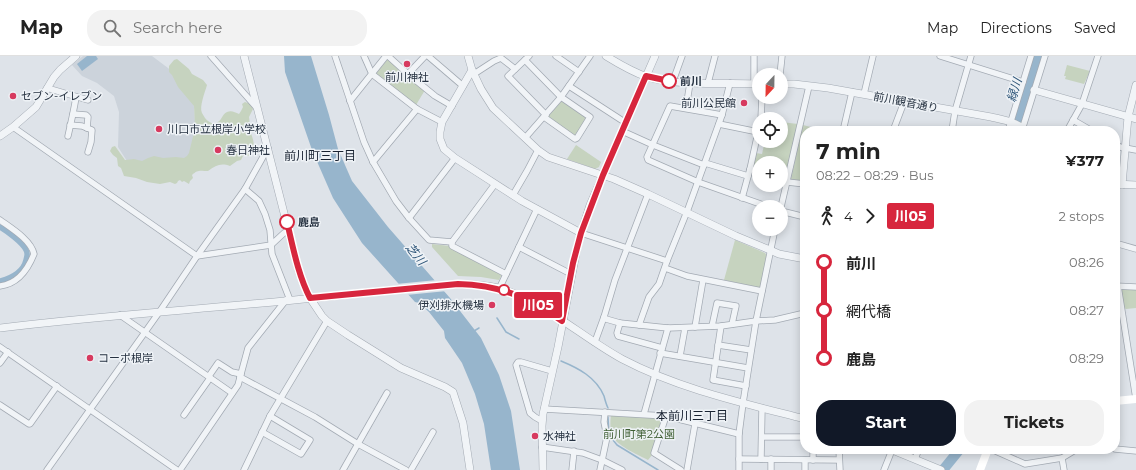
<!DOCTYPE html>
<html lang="en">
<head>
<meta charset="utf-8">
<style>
	body { margin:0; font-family:Montserrat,"Noto Sans JP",sans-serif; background:#f2f2f2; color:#222; height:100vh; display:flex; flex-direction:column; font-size:15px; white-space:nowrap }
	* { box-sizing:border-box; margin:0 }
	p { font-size:13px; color:#767676 }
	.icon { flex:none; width:22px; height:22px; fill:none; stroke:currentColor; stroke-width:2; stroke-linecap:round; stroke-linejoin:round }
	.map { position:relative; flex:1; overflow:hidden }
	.drawer { position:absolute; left:800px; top:70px; width:320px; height:328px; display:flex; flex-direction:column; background:#fff; border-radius:16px; box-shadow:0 2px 10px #0003 }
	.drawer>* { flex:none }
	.badge { padding:0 8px; border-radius:3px; font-size:14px; line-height:26px }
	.needle { width:26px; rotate:202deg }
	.tools { position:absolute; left:752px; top:12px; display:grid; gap:8px }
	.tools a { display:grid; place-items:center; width:36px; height:36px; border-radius:50%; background:#fff; box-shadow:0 2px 10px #0003; font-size:20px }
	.map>.badge { position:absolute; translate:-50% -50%; box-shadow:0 0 0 2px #fff }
	.legs { display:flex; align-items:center; gap:6px; height:44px; padding:0 16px; font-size:13px }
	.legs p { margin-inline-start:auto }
	.summary { display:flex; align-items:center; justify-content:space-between; height:68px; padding:0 16px }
	h1 { font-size:22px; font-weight:700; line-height:30px }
	.button { display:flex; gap:8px; margin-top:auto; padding:8px 16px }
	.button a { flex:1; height:46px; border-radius:16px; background:#111827; color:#fff; font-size:16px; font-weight:700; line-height:46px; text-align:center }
	.button a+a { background:#f2f2f2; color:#222 }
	ul { padding:0 16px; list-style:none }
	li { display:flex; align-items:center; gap:14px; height:48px; font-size:15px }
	li i { display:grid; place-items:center; width:6px; height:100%; margin:0 5px; background:currentColor }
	li i::after { content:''; width:10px; height:10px; margin:-5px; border:3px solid; border-radius:50%; background:#fff }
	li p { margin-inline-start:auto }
	li:first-child i { background:linear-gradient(#0000 50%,currentColor 0) }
	li:last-child i { background:linear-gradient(currentColor 50%,#0000 0) }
	header { display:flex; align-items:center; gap:24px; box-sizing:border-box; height:56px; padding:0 20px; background:#fff; border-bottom:1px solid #e0e0e0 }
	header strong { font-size:19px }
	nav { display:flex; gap:22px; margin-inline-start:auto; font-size:14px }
	.search { width:280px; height:36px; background:#f2f2f2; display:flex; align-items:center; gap:10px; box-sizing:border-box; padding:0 14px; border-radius:16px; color:#767676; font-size:15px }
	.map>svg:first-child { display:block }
</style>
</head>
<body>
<header>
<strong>Map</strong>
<div class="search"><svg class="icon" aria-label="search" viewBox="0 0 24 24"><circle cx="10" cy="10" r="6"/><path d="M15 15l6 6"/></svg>Search here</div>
<nav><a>Map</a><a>Directions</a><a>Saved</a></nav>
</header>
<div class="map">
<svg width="1136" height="414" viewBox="0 0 1136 414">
	<rect width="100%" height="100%" fill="#dee3e9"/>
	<path fill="#ccd3db" d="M83 0H152L168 12 193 36 198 112 127 105 118 91 119 56 114 40 97 27 82 20 72 9Z"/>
	<g fill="#c6d3bf">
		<path d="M177 3 189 13 192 18 203 24 207 29C205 36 199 51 202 57 203 59 204 60 205 62 208 66 212 68 216 67 222 65 222 58 227 56 231 54 235 56 239 58L241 55 243 51 242 48 245 46 250 48 253 53 249 61C250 65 249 70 250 74 252 82 256 87 252 94V97L249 100H243L241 104 237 105 230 110C221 107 216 109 208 115 201 115 198 113 192 119L193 122 190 125 189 128 184 125 182 126 180 124 178 125 177 127 175 128 170 126 160 128 147 126 136 122 124 120 121 112 118 110 117 102 113 99 110 95 112 91 115 90 125 104 134 103 142 105 148 102 154 100 163 102 176 101 184 102 187 100 189 97 195 72 194 50 178 31 172 19 169 16V10L174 4Z"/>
		<path d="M388 3 425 34 416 49 376 20V17Z"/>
		<path d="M1067 9 1090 15 1084 28 1065 23 1066 20H1064Z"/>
		<path d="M562 45 586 60 587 63 577 80 574 81 548 60Z"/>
		<path d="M781 66 798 68 786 122 784 123 781 122V107H759V115L755 113 753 111 756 97 762 98 765 85H781Z"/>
		<path d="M803 69 826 75H805V126L792 124 791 123Z"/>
		<path d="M576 89 601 106 599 111 595 113 567 103Z"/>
		<path d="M735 184 765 197 767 200 761 231 759 232 724 224Z"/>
		<path d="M432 188 450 190 502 218 499 224 481 221 458 220 432 191Z"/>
		<path d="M1123 233H1136V252L1126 253 1124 252 1121 235Z"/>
		<path d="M611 359 661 362 662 364 652 399 648 404C639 399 619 391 613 381 610 374 610 367 611 359Z"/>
	</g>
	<g fill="#97b5cc">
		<path d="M87 0H96L98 3 82 15 77 8Z"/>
		<path d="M284 0H311L329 59 338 93 352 125 388 171 450 242 481 282 499 319 511 355 520 414H491L484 368 475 338 462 307 445 282 444 275 429 256 419 247 415 246 362 187 333 142 312 94 285 16Z"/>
	</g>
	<path fill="#dee3e9" d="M437 224 447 235 406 239 396 228Z"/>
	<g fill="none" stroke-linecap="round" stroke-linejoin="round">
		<g stroke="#97b5cc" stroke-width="1.5">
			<path d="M497 262 506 276 519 283"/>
			<path d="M474 275 479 272"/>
			<path d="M561 305C578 312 596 321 604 340 605 344 606 348 608 352"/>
			<path d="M608 361 609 379 617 389 658 414"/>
		</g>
		<path stroke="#97b5cc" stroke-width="5.5" d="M0 171C7 175 23 187 26 194 28 197 27 201 26 204 23 217 11 222 0 225"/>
		<g stroke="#97b5cc" stroke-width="10">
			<path d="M1015 75 1038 0"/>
			<path d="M943 414 960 393"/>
		</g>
		<g stroke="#a3aab3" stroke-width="7">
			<g id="minor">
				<path d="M211 0 256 51"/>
				<path d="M335 0 364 86 373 106 396 145 409 162 429 184 452 186 495 128"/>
				<path d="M364 0 372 18 417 53 442 66"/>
				<path d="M388 0 408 18 425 0"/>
				<path d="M428 0 463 30"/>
				<path d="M529 0 508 20 546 59"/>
				<path d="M556 0 579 16"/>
				<path d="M940 0 1023 26"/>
				<path d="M525 4 561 41 590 61 577 82 575 83 544 61"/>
				<path d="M408 18 435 40 452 50"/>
				<path d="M474 18 494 5 501 2 515 13"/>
				<path d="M780 19 782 0"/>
				<path d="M673 25 682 0"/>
				<path d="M708 27 715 0"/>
				<path d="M754 28V0"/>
				<path d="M569 30 626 67"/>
				<path d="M47 32 88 44"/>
				<path d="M864 38 873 0"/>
				<path d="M350 45 386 0"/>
				<path d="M686 52 690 27"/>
				<path d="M73 58 86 59 88 61 87 72"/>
				<path d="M722 59 670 50 647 101 648 104 698 126 769 151"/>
				<path d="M761 63 762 41"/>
				<path d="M1073 64 1092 75"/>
				<path d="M719 68 758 76"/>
				<path d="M70 69 82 70 92 74 91 86 88 96"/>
				<path d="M13 71 197 200 271 189 284 177"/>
				<path d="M1022 74 1045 0"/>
				<path d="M622 75 653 89 704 109"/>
				<path d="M843 75 852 36"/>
				<path d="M893 75 904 46"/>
				<path d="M952 75 955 55 971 0"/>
				<path d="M1008 75 1031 0"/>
				<path d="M1067 75 1082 48 1098 0"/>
				<path d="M68 80C71 67 74 54 76 41"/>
				<path d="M525 82 561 41 590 0"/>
				<path d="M1115 88 1120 91 1136 94"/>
				<path d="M373 106 417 53"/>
				<path d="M705 107 748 120"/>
				<path d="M750 113 759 116"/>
				<path d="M781 124 787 126 805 128"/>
				<path d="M245 133 259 145 265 158 270 174 272 198 290 244"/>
				<path d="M648 138 615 224 604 261 606 263 620 267 668 272 721 270 756 265 775 264 805 257"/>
				<path d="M513 139 527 115 538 94"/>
				<path d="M742 142 750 113 759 72"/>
				<path d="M781 151 809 30"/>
				<path d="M781 155 805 161"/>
				<path d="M409 162 455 102"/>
				<path d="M0 164C11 172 31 184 34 198 28 213 18 228 0 230"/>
				<path d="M581 177 667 205"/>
				<path d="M452 186V190L506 218"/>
				<path d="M1115 187 1136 193"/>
				<path d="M519 191 571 218"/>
				<path d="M665 212 687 220 762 235"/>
				<path d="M1115 230 1136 231"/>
				<path d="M1118 230 1136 343"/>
				<path d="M499 233 537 153"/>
				<path d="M120 259 232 337"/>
				<path d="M620 267 617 277 618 280 662 292"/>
				<path d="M639 269 649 241 659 228 667 205 688 153 722 59 730 27"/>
				<path d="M712 270 717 247 736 250 732 268"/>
				<path d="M721 270 713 324 746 330"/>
				<path d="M695 271 703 224"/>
				<path d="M594 286 596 283 604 261"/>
				<path d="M718 289 751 294"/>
				<path d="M0 291 177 414"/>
				<path d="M660 297 748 312"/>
				<path d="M680 300 685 272"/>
				<path d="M0 307 8 296"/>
				<path d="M209 320 218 307 232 316 241 318"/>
				<path d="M240 321 315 361 358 388 406 414"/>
				<path d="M0 349 29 368H30L57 330"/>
				<path d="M544 353 666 360 739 378"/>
				<path d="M644 358 668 272"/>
				<path d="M184 359 210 322"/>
				<path d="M666 360 654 397 681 414"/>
				<path d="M542 365 535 361 530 357 516 309 518 306H521L552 315"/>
				<path d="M262 376 301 398 310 384 270 360"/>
				<path d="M762 381H805"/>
				<path d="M542 391 583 397 602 404 622 414"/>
				<path d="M839 393 840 414"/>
				<path d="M991 393 1025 408 1062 402 1077 393"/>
				<path d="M1115 393 1136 395"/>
				<path d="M1062 402 1064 414"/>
				<path d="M739 403 839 404"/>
				<path d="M761 403 762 352"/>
				<path d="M915 403 919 393"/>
				<path d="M813 404V393"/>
				<path d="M47 414 160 255 197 200 245 133 268 92"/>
				<path d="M180 414 238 329 248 292 286 244"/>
				<path d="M244 414 270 360 327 265"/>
				<path d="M343 414 387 337"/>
				<path d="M411 414 433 376"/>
				<path d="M572 414 574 395"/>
				<path d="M600 414 607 381 604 366 605 356"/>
				<path d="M687 414 695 368"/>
				<path d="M739 414V378L743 347 756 265 775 173"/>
				<path d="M771 414V403"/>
				<path d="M805 414V404"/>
				<path d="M884 414 892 394"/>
			</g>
		</g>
		<g stroke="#a3aab3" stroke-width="8">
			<g id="tertiary">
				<path d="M244 0 299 216 303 227 310 242 322 260 327 265 348 279 401 312 445 331 453 336 463 367 470 414"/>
				<path d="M468 0 472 14 481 33 493 52 538 94 548 101 614 123 648 138 736 180 770 194 779 198 805 203"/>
				<path d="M606 0C619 8 633 16 647 21 683 31 722 26 759 28"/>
				<path d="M472 14 442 66 440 76V83L444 93 455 102 522 145 581 177"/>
				<path d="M781 28H794L828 32 991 61C1004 64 1017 66 1027 75"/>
				<path d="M1034 34 1136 63"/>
				<path d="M0 80 13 71 36 51 54 21 60 14 76 0"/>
				<path d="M1115 128 1136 129"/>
				<path d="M1122 129 1128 61 1136 29"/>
				<path d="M0 272C104 259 209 253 314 242 347 239 381 235 414 232 442 230 470 225 498 232 544 245 580 280 622 303 679 333 743 347 805 363"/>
				<path d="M890 393 941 414"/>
				<path d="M543 414 542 370 543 358 558 291 578 187 590 149 603 119 655 0"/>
			</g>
		</g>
		<use href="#minor" stroke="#f1f4f7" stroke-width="5.5"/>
		<use href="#tertiary" stroke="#f1f4f7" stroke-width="7"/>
		<g stroke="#fff" stroke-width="8">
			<path d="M1115 345 1136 343"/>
			<path d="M980 414 988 393"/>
		</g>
	</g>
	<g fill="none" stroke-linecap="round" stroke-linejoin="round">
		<g stroke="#fff" stroke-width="9">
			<path id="line-1" d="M287 166C293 191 298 219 310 242L458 228C499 229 529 241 562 265L573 207 581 177 603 119 646 20 669 25"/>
		</g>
		<use href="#line-1" stroke="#d7263d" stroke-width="6"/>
	</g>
	<g fill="#d73a5f" stroke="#eef2f6" stroke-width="1.5">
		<circle cx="407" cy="8" r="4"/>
		<circle cx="13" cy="40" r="4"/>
		<circle cx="744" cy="47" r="4"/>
		<circle cx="159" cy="73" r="4"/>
		<circle cx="218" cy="94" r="4"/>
		<circle cx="492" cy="249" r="4"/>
		<circle cx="90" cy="302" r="4"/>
		<circle cx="535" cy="380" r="4"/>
	</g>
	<g fill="#fff" stroke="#d7263d" stroke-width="2">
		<circle cx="669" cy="25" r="7"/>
		<circle cx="287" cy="166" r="7"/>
		<circle cx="504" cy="234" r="5"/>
	</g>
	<g text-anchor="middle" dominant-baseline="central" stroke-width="3" stroke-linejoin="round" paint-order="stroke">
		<g font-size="11" fill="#263241" stroke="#eef2f6" text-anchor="start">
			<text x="407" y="21" text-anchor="middle">前川神社</text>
			<text x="21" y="40">セブン-イレブン</text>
			<text x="736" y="47" text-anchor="end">前川公民館</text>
			<text x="167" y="73">川口市立根岸小学校</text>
			<text x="226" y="94">春日神社</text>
			<text x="484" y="249" text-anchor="end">伊刈排水機場</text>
			<text x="98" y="302">コーポ根岸</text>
			<text x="543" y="380">水神社</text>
		</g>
		<g font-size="11" font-weight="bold" fill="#263241" stroke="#eef2f6" text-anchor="start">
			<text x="680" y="25">前川</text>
			<text x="298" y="166">鹿島</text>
		</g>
		<g font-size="11" fill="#263241" stroke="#eef2f6">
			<text transform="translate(906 46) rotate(11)">前川観音通り</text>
		</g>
		<g font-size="11" fill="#3e5e33" stroke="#eef2f6">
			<text x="639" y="378">前川町第2公園</text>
		</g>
		<g font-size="12" font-style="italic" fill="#2e5578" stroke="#eef2f6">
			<text transform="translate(1014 34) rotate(-73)">緑川</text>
			<text transform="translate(416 198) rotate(51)">芝川</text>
		</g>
		<g font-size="12" fill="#192332" stroke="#eef2f6">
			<text x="320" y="99">前川町三丁目</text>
			<text x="692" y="359">本前川三丁目</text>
		</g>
	</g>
</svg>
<div class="tools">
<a><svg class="needle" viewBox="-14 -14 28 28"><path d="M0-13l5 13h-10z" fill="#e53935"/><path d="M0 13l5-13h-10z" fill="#767676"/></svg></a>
<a><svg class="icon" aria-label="locate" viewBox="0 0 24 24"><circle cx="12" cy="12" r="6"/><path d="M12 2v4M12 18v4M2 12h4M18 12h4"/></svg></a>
<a>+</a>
<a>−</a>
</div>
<b class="badge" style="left:538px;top:249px;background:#d7263d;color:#fff">川05</b>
<section class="drawer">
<div class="summary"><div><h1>7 min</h1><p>08:22 – 08:29 · Bus</p></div><b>¥377</b></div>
<div class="legs"><svg class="icon" aria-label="walk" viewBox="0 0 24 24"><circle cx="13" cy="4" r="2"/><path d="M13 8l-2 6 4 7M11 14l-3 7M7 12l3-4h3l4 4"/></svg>4<svg class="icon" aria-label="forward" viewBox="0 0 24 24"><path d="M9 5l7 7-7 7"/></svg><b class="badge" style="background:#d7263d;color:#fff">川05</b><p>2 stops</p></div>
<ul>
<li><i style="color:#d7263d"></i><b>前川</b><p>08:26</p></li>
<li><i style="color:#d7263d"></i><span>網代橋</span><p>08:27</p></li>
<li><i style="color:#d7263d"></i><b>鹿島</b><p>08:29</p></li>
</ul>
<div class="button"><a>Start</a><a>Tickets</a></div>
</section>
</div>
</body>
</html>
